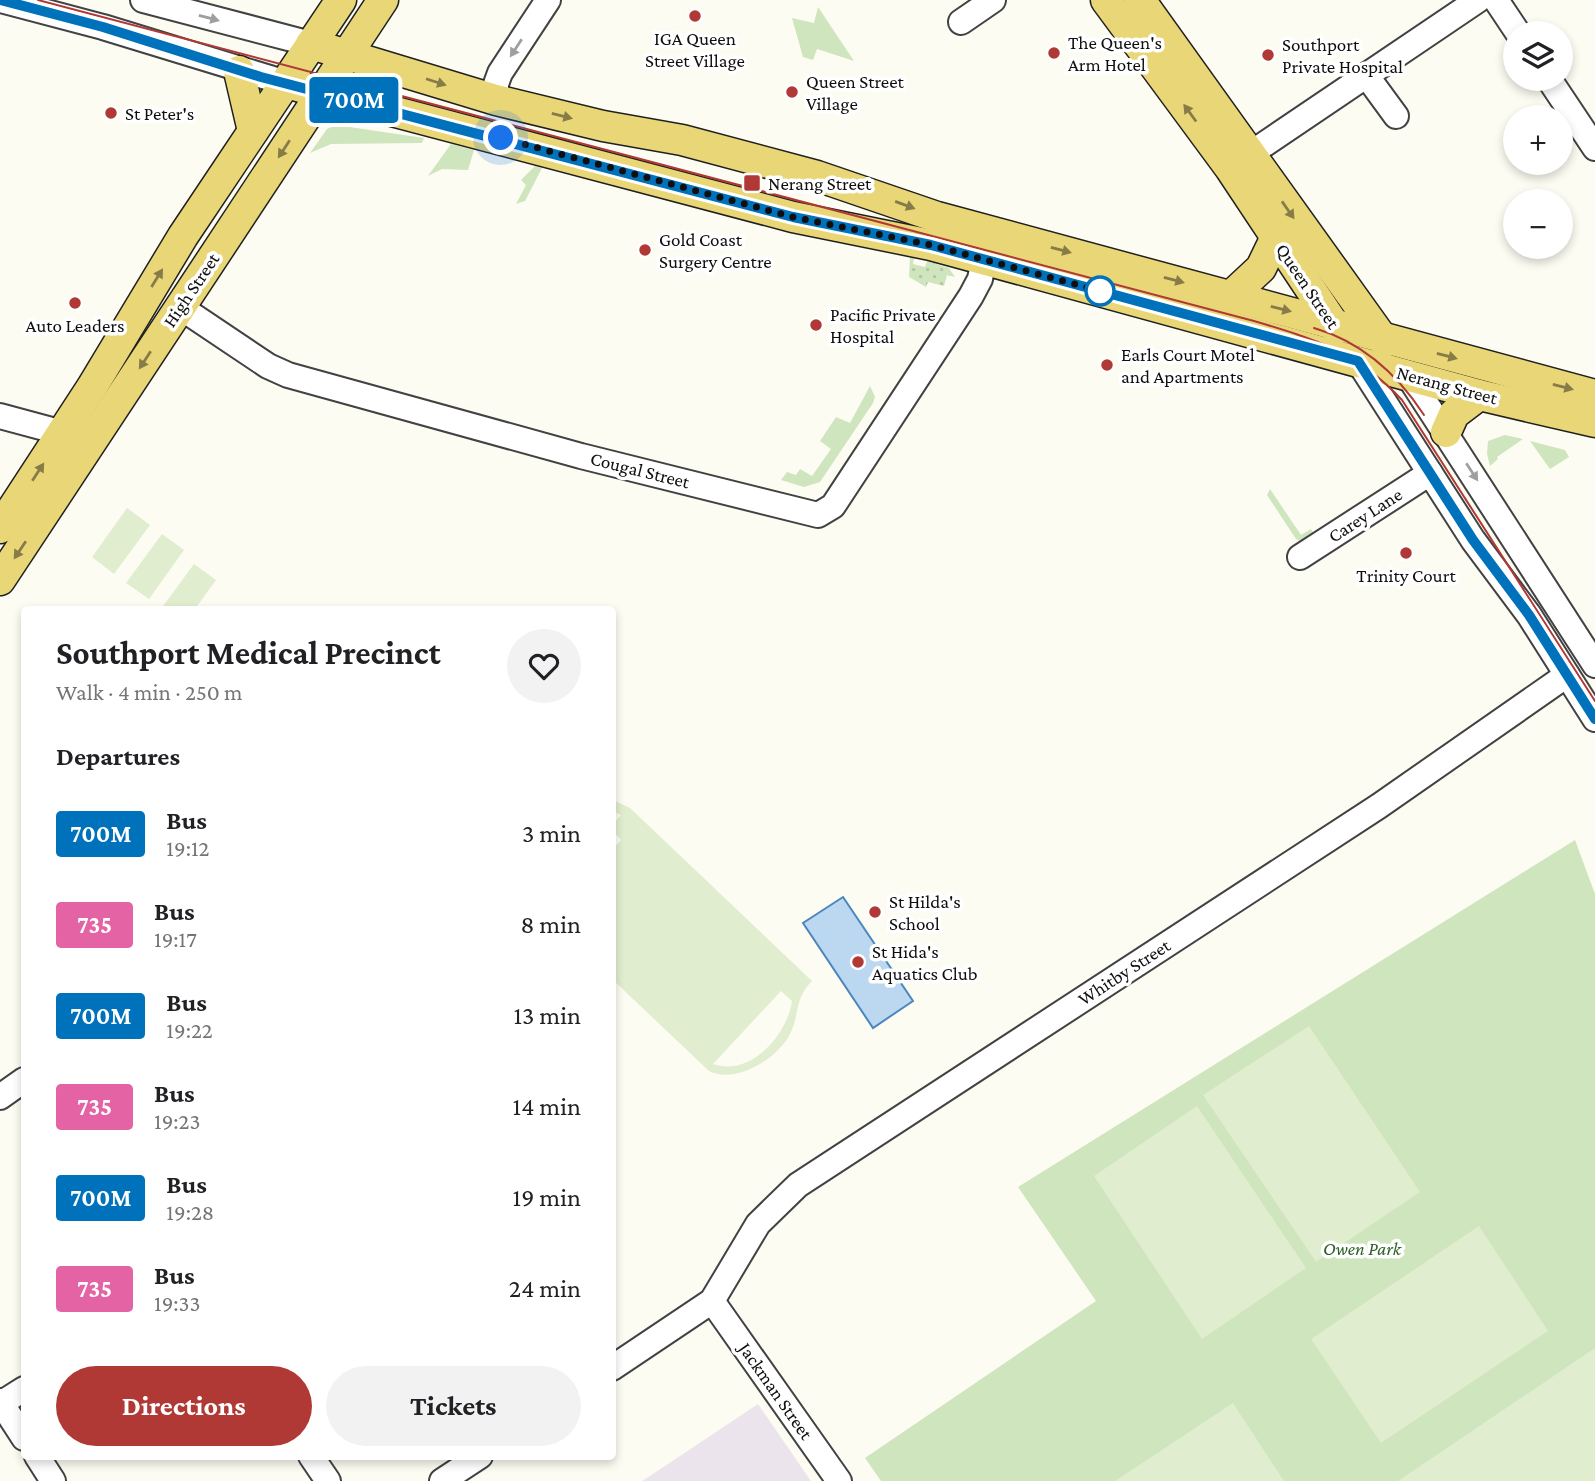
<!DOCTYPE html>
<html lang="en">
<head>
<meta charset="utf-8">
<style>
	body { margin:0; font-family:"Crimson Pro",serif; background:#f2f2f2; color:#202124; height:100vh; display:flex; flex-direction:column; font-size:26px; white-space:nowrap }
	* { box-sizing:border-box; margin:0 }
	p { font-size:23px; color:#757577 }
	.icon { flex:none; width:38px; height:38px; fill:none; stroke:currentColor; stroke-width:2; stroke-linecap:round; stroke-linejoin:round }
	.map { position:relative; flex:1; overflow:hidden }
	.side { position:absolute; left:21px; top:606px; width:595px; height:854px; display:flex; flex-direction:column; background:#fff; border-radius:7px; box-shadow:0 4px 10px #0003 }
	.side>* { flex:none }
	.badge { padding:0 14px; border-radius:5px; font-size:24px; line-height:46px }
	.fabs { position:absolute; left:1503px; top:21px; display:grid; gap:14px }
	.fabs a { display:grid; place-items:center; width:70px; height:70px; border-radius:50%; background:#fff; box-shadow:0 4px 10px #0003; font-size:35px }
	.you { position:absolute; width:35px; height:35px; margin:-18px; border:5px solid #fff; border-radius:50%; background:#1a73e8; box-shadow:0 0 0 10px #1a73e833 }
	.map>.badge { position:absolute; translate:-50% -50%; box-shadow:0 0 0 4px #fff }
	h2 { padding:0 35px; font-size:26px; line-height:63px }
	.round { display:grid; place-items:center; flex:none; width:74px; height:74px; border-radius:37px; background:#f2f2f2 }
	.summary { display:flex; align-items:center; justify-content:space-between; height:119px; padding:0 35px }
	h1 { font-size:33px; font-weight:700; line-height:52px }
	.primary-button { display:flex; gap:14px; margin-top:auto; padding:14px 35px }
	.primary-button a { flex:1; height:80px; border-radius:42px; background:#b03936; color:#fff; font-size:28px; font-weight:700; line-height:80px; text-align:center }
	.primary-button a+a { background:#f2f2f2; color:#202124 }
	ul { padding:0; list-style:none }
	li { display:flex; align-items:center; gap:21px; height:91px; padding:0 35px }
	li div { flex:1 }
	li b { display:block; font-size:26px }
	li em { font-style:normal }
	li .badge { min-width:77px; font-weight:700; text-align:center }
	.map>svg:first-child { display:block }
</style>
</head>
<body>
<div class="map">
<svg width="1595" height="1481" viewBox="0 0 1595 1481">
	<defs>
		<pattern id="grass-dots" width="8" height="8" patternUnits="userSpaceOnUse" patternTransform="scale(1.75)"><rect width="8" height="8" fill="#cfe5be"/><path d="M2 2h.1M6 6h.1" fill="none" stroke="#b1c3a2" stroke-width="1.8" stroke-linecap="round"/></pattern>
	</defs>
	<rect width="100%" height="100%" fill="#fdfcf2"/>
	<path fill="#ece4ec" d="M758 1404 811 1481H642L668 1464Z"/>
	<path fill="url(#grass-dots)" d="M910 257 914 258 913 264 925 267 927 261 949 268 955 277 947 275 944 286 928 282 926 287 909 277Z"/>
	<g fill="#cfe5be">
		<path d="M818 7 854 61 817 49 813 60 803 57 792 18 814 23Z"/>
		<path d="M336 125 424 138 422 143 331 144 310 153 327 129Z"/>
		<path d="M451 144 474 150 468 170 442 169 428 176Z"/>
		<path d="M535 166 542 168 525 201 516 204 526 185 521 180Z"/>
		<path d="M870 386 875 397 873 403 820 482 804 487 781 480 787 472 796 475 800 469 812 476 831 449 820 441 836 417 850 423Z"/>
		<path d="M1505 435 1523 439 1497 457 1498 459 1490 466 1487 454 1488 441Z"/>
		<path d="M1530 441 1565 450 1569 457 1550 469Z"/>
		<path d="M1270 489 1301 535 1311 529 1314 534 1302 542 1296 539 1267 495Z"/>
		<path d="M1575 840 1595 894V1481H881L865 1458 1096 1301 1018 1187Z"/>
	</g>
	<g fill="#e0edcf" fill-rule="evenodd">
		<path d="M127 508 150 525 114 574 92 557Z"/>
		<path d="M162 534 184 550 149 599 126 583Z"/>
		<path d="M194 564 216 580 195 609H161Z"/>
		<path d="M613 800 630 808 812 981C793 1001 801 1013 789 1036 775 1060 736 1084 709 1071L613 980V849L621 840 613 831V824L621 815 613 811ZM781 991 792 1001C787 1035 751 1077 713 1064Z"/>
		<path d="M1309 1026 1420 1192 1316 1262 1203 1095Z"/>
		<path d="M1197 1106 1306 1268 1202 1339 1094 1176Z"/>
		<path d="M1479 1226 1548 1331 1381 1443 1311 1339Z"/>
		<path d="M1595 1348V1481H1398Z"/>
		<path d="M1233 1403 1284 1481H1115Z"/>
	</g>
	<path fill="#bcd8f0" stroke="#4b87be" stroke-width="2" d="M843 897 913 1001 873 1028 803 923Z"/>
	<g fill="none" stroke-linecap="round" stroke-linejoin="round">
		<g stroke="#424242" stroke-width="28">
			<g id="minor">
				<path d="M1 0 103 27 286 83"/>
				<path d="M143 0 311 44"/>
				<path d="M1496 0 1518 33"/>
				<path d="M961 22 993 0"/>
				<path d="M1366 75 1396 116"/>
				<path d="M1549 79 1595 148"/>
				<path d="M496 100V84L500 73 548 0"/>
				<path d="M1250 154 1478 0"/>
				<path d="M180 307 268 366 288 375 581 456 818 515 833 506 971 296 980 279 984 259"/>
				<path d="M1358 361 1473 540 1529 615 1595 719"/>
				<path d="M1407 374 1595 665"/>
				<path d="M0 416 63 433"/>
				<path d="M1300 557 1430 473"/>
				<path d="M0 1097 24 1080"/>
				<path d="M712 1301 839 1481"/>
				<path d="M612 1368 712 1301 758 1224 798 1185 1379 806 1567 675"/>
				<path d="M0 1401 24 1438"/>
				<path d="M2 1403 24 1389"/>
				<path d="M37 1456 53 1481"/>
				<path d="M311 1456 328 1481"/>
				<path d="M442 1481 480 1456"/>
			</g>
		</g>
		<g stroke="#202020" stroke-width="33">
			<g id="major">
				<path d="M1106 0 1230 168 1337 329"/>
				<path d="M1140 0 1385 342"/>
				<path d="M311 44 496 100 603 126 682 140 817 176 937 217 1595 395"/>
				<path d="M239 71 253 131"/>
				<path d="M286 83 793 217 931 245 1479 395 1595 422"/>
				<path d="M1231 296 1261 268 1276 237"/>
				<path d="M1446 432 1454 414 1479 395"/>
				<path d="M0 528 92 387 183 236 341 0"/>
				<path d="M0 580 383 0"/>
			</g>
		</g>
		<use href="#minor" stroke="#fff" stroke-width="24"/>
		<use href="#major" stroke="#e9d676" stroke-width="30"/>
		<g stroke="#b03936" stroke-width="2">
			<path d="M38 0 1254 321C1315 339 1357 352 1402 400L1595 701"/>
			<path d="M1314 328C1362 342 1398 375 1424 415"/>
		</g>
	</g>
	<defs><path id="oneway-solid" d="M-6-.8H1V-3.2L6.5 0L1 3.2V.8H-6Z" transform="scale(1.75)"/></defs>
	<g fill="#9f9f9f">
		<use href="#oneway-solid" transform="translate(209 18) rotate(15)"/>
		<use href="#oneway-solid" transform="translate(516 48) rotate(123)"/>
		<use href="#oneway-solid" transform="translate(1472 472) rotate(57)"/>
	</g>
	<g fill="#877c48">
		<use href="#oneway-solid" transform="translate(436 82) rotate(18)"/>
		<use href="#oneway-solid" transform="translate(1190 113) rotate(-126)"/>
		<use href="#oneway-solid" transform="translate(562 116) rotate(14)"/>
		<use href="#oneway-solid" transform="translate(284 149) rotate(123)"/>
		<use href="#oneway-solid" transform="translate(905 205) rotate(20)"/>
		<use href="#oneway-solid" transform="translate(1288 210) rotate(55)"/>
		<use href="#oneway-solid" transform="translate(1061 250) rotate(15)"/>
		<use href="#oneway-solid" transform="translate(157 278) rotate(-58)"/>
		<use href="#oneway-solid" transform="translate(1174 280) rotate(15)"/>
		<use href="#oneway-solid" transform="translate(1281 309) rotate(14)"/>
		<use href="#oneway-solid" transform="translate(1447 356) rotate(15)"/>
		<use href="#oneway-solid" transform="translate(145 360) rotate(123)"/>
		<use href="#oneway-solid" transform="translate(1563 387) rotate(14)"/>
		<use href="#oneway-solid" transform="translate(38 472) rotate(-57)"/>
		<use href="#oneway-solid" transform="translate(20 550) rotate(124)"/>
	</g>
	<g fill="none" stroke-linecap="round" stroke-linejoin="round">
		<g stroke="#fff" stroke-width="16">
			<path id="line" d="M1 0 103 27 261 77 793 217 931 245 1358 361 1473 540 1529 615 1595 719"/>
		</g>
		<use href="#line" stroke="#0072bc" stroke-width="10"/>
		<path stroke="#0f0f0f" stroke-width="7" stroke-dasharray="0 12.6" d="M501 138 793 217 931 245 1100 291"/>
	</g>
	<g fill="#b03936" stroke="#fff" stroke-width="2.5">
		<circle cx="695" cy="16" r="7"/>
		<circle cx="1054" cy="53" r="7"/>
		<circle cx="1268" cy="55" r="7"/>
		<circle cx="792" cy="92" r="7"/>
		<circle cx="111" cy="113" r="7"/>
		<rect x="743" y="174" width="18" height="18" rx="3.5"/>
		<circle cx="645" cy="250" r="7"/>
		<circle cx="75" cy="303" r="7"/>
		<circle cx="816" cy="325" r="7"/>
		<circle cx="1107" cy="365" r="7"/>
		<circle cx="1406" cy="553" r="7"/>
		<circle cx="875" cy="912" r="7"/>
		<circle cx="858" cy="962" r="7"/>
	</g>
	<circle fill="#fff" stroke="#0072bc" stroke-width="3.5" cx="1100" cy="291" r="14"/>
	<g text-anchor="middle" dominant-baseline="central" stroke-width="7" stroke-linejoin="round" paint-order="stroke">
		<g font-size="19" fill="#0f0f0f" stroke="#fff" text-anchor="start">
			<text x="695" y="38" text-anchor="middle">IGA Queen<tspan x="695" dy="22">Street Village</tspan></text>
			<text x="1068" y="42">The Queen's<tspan x="1068" dy="22">Arm Hotel</tspan></text>
			<text x="1282" y="44">Southport<tspan x="1282" dy="22">Private Hospital</tspan></text>
			<text x="806" y="81">Queen Street<tspan x="806" dy="22">Village</tspan></text>
			<text x="125" y="113">St Peter's</text>
			<text x="768" y="183">Nerang Street</text>
			<text x="659" y="239">Gold Coast<tspan x="659" dy="22">Surgery Centre</tspan></text>
			<text x="830" y="314">Pacific Private<tspan x="830" dy="22">Hospital</tspan></text>
			<text x="75" y="325" text-anchor="middle">Auto Leaders</text>
			<text x="1121" y="354">Earls Court Motel<tspan x="1121" dy="22">and Apartments</tspan></text>
			<text x="1406" y="575" text-anchor="middle">Trinity Court</text>
			<text x="889" y="901">St Hilda's<tspan x="889" dy="22">School</tspan></text>
			<text x="872" y="951">St Hida's<tspan x="872" dy="22">Aquatics Club</tspan></text>
		</g>
		<g font-size="19" fill="#0f0f0f" stroke="#fff">
			<text transform="translate(1308 286) rotate(56)">Queen Street</text>
			<text transform="translate(191 290) rotate(-56)">High Street</text>
			<text transform="translate(1447 385) rotate(15)">Nerang Street</text>
			<text transform="translate(640 470) rotate(14)">Cougal Street</text>
			<text transform="translate(1365 515) rotate(-33)">Carey Lane</text>
			<text transform="translate(1124 972) rotate(-33)">Whitby Street</text>
			<text transform="translate(776 1391) rotate(55)">Jackman Street</text>
		</g>
		<g font-size="19" font-style="italic" fill="#2d5f26" stroke="#fff">
			<text x="1362" y="1248">Owen Park</text>
		</g>
	</g>
</svg>
<div class="fabs">
<a><svg class="icon" aria-label="layers" viewBox="0 0 24 24"><path d="M12 4l9 5-9 5-9-5zM3 14l9 5 9-5"/></svg></a>
<a>+</a>
<a>−</a>
</div>
<div class="you" style="left:501px;top:138px"></div>
<b class="badge" style="left:354px;top:100px;background:#0072bc;color:#fff">700M</b>
<section class="side">
<div class="summary"><div><h1>Southport Medical Precinct</h1><p>Walk · 4 min · 250 m</p></div><a class="round"><svg class="icon" aria-label="heart" viewBox="0 0 24 24"><path d="M12 20l-8-8c-3-5 5-10 8-4 3-6 11-1 8 4z"/></svg></a></div>
<h2>Departures</h2>
<ul>
<li><span class="badge" style="background:#0072bc;color:#fff">700M</span><div><b>Bus</b><p>19:12</p></div><em>3 min</em></li>
<li><span class="badge" style="background:#e463a4;color:#fff">735</span><div><b>Bus</b><p>19:17</p></div><em>8 min</em></li>
<li><span class="badge" style="background:#0072bc;color:#fff">700M</span><div><b>Bus</b><p>19:22</p></div><em>13 min</em></li>
<li><span class="badge" style="background:#e463a4;color:#fff">735</span><div><b>Bus</b><p>19:23</p></div><em>14 min</em></li>
<li><span class="badge" style="background:#0072bc;color:#fff">700M</span><div><b>Bus</b><p>19:28</p></div><em>19 min</em></li>
<li><span class="badge" style="background:#e463a4;color:#fff">735</span><div><b>Bus</b><p>19:33</p></div><em>24 min</em></li>
</ul>
<div class="primary-button"><a>Directions</a><a>Tickets</a></div>
</section>
</div>
</body>
</html>
